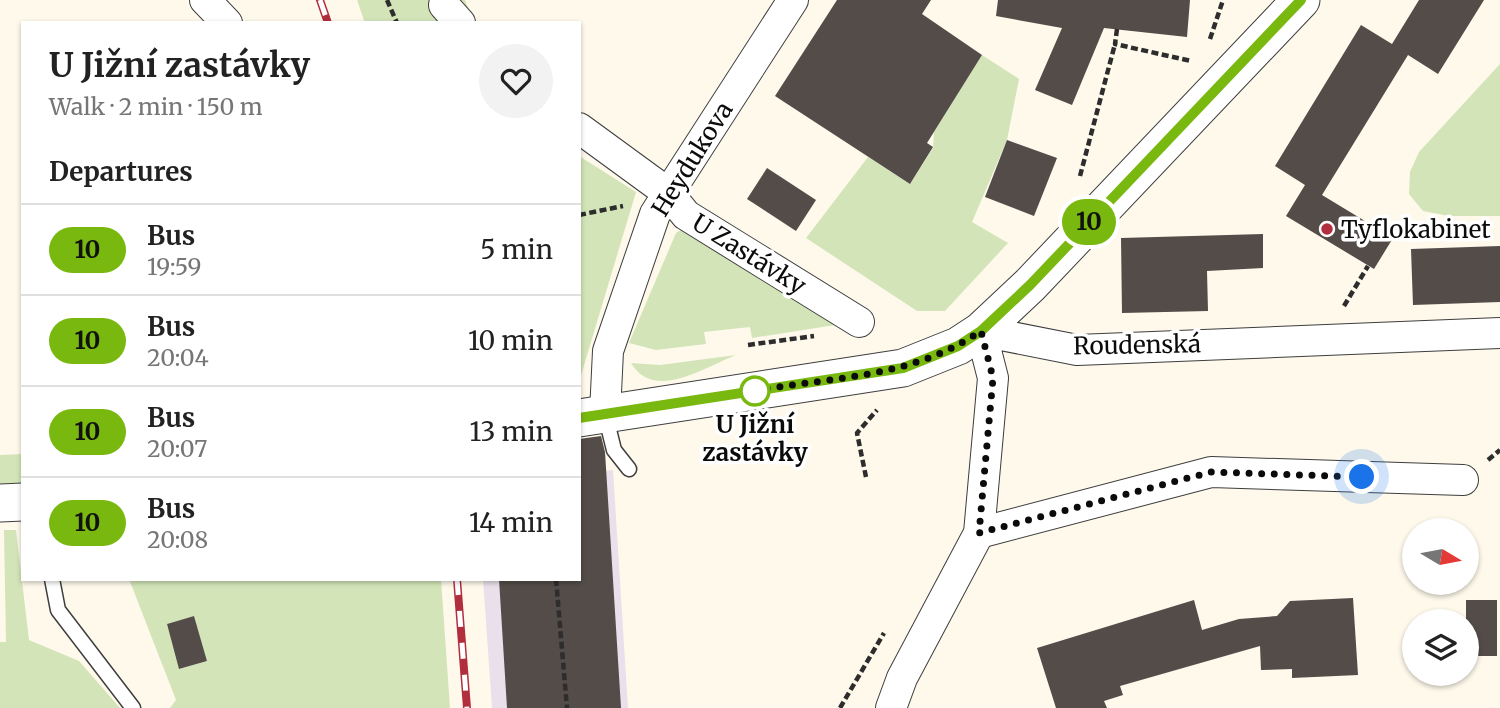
<!DOCTYPE html>
<html lang="en">
<head>
<meta charset="utf-8">
<style>
	body { margin:0; font-family:Merriweather,serif; background:#f2f2f2; color:#222; height:100vh; display:flex; flex-direction:column; font-size:26px; white-space:nowrap }
	* { box-sizing:border-box; margin:0 }
	p { font-size:23px; color:#767676 }
	.icon { flex:none; width:38px; height:38px; fill:none; stroke:currentColor; stroke-width:2; stroke-linecap:round; stroke-linejoin:round }
	.map { position:relative; flex:1; overflow:hidden }
	.drawer { position:absolute; left:21px; top:21px; width:560px; height:560px; display:flex; flex-direction:column; background:#fff; border-radius:0px; box-shadow:0 2px 5px #0004 }
	.drawer>* { flex:none }
	.badge { padding:0 14px; border-radius:23px; font-size:24px; line-height:46px }
	.needle { width:46px; rotate:100deg }
	.controls { position:absolute; left:1402px; top:518px; display:grid; gap:14px }
	.controls a { display:grid; place-items:center; width:77px; height:77px; border-radius:50%; background:#fff; box-shadow:0 2px 5px #0004; font-size:35px }
	.you { position:absolute; width:35px; height:35px; margin:-18px; border:5px solid #fff; border-radius:50%; background:#1a73e8; box-shadow:0 0 0 10px #1a73e833 }
	.map>.badge { position:absolute; translate:-50% -50%; box-shadow:0 0 0 4px #fff }
	h2 { padding:0 28px; font-size:26px; line-height:63px }
	.round { display:grid; place-items:center; flex:none; width:74px; height:74px; border-radius:37px; background:#f2f2f2 }
	.summary { display:flex; align-items:center; justify-content:space-between; height:119px; padding:0 28px }
	h1 { font-size:33px; font-weight:700; line-height:52px }
	ul { padding:0; list-style:none }
	li { display:flex; align-items:center; gap:21px; height:91px; padding:0 28px; border-top:2px solid #e0e0e0 }
	li div { flex:1 }
	li b { display:block; font-size:26px }
	li em { font-style:normal }
	li .badge { min-width:77px; font-weight:700; text-align:center }
	.map>svg:first-child { display:block }
</style>
</head>
<body>
<div class="map">
<svg width="1500" height="708" viewBox="0 0 1500 708">
	<rect width="100%" height="100%" fill="#fef9eb"/>
	<path fill="#e8e0ea" d="M613 470 628 708H492L483 579H579V474Z"/>
	<g fill="#d3e5b8" fill-rule="evenodd">
		<path d="M357 0H465L474 23H365Z"/>
		<path d="M982 55 1019 79 1007 140 972 222 1008 243 945 311H917L806 238 868 157 910 184 933 148 934 132Z"/>
		<path d="M1500 64V216H1449L1423 211 1409 194 1410 172 1419 152Z"/>
		<path d="M579 156 636 192 579 382Z"/>
		<path d="M684 228 692 229 835 325 752 338 750 327 704 332 706 344 656 350 629 343 676 233Z"/>
		<path d="M736 355C705 367 654 402 631 363L660 365Z"/>
		<path d="M23 454V483L0 484V455Z"/>
		<path d="M4 530H16L29 640 79 661 120 708H0V642H6Z"/>
		<path d="M129 579H441L450 708H170L176 700ZM194 616 207 661 180 669 167 624Z"/>
	</g>
	<g fill="#534c49">
		<path d="M837 0H931L922 14 982 55 927 143 933 147 910 184 775 96Z"/>
		<path d="M998 0H1190L1187 37 1104 28 1072 105 1035 90 1062 28 996 16Z"/>
		<path d="M1419 0H1484L1438 74 1408 55 1322 195 1393 238 1374 269 1286 216 1305 185 1275 166 1361 25 1392 44Z"/>
		<path d="M1007 140 1057 158 1034 216 985 197Z"/>
		<path d="M767 168 816 200 796 231 747 199Z"/>
		<path d="M1263 234V268L1207 271 1208 311 1122 313 1121 238Z"/>
		<path d="M1500 246V302L1413 305 1411 249Z"/>
		<path d="M601 436 605 452 621 708H507L499 579H579V439Z"/>
		<path d="M1353 598 1358 675 1292 678V669L1261 670 1260 646 1120 686 1123 695 1104 701 1107 708H1056L1037 648 1194 600 1202 630 1239 619 1277 616 1290 601Z"/>
		<rect x="1466" y="600" width="31" height="56"/>
		<path d="M194 616 207 661 179 669 167 624Z"/>
	</g>
	<g fill="none" stroke-linecap="round" stroke-linejoin="round">
		<g stroke="#3e3e3e" stroke-width="17">
			<g id="service">
				<path d="M605 414 614 450 629 469"/>
				<path d="M52 579 58 610 133 708"/>
			</g>
		</g>
		<g stroke="#3e3e3e" stroke-width="32">
			<g id="minor">
				<path d="M205 0 227 23"/>
				<path d="M444 5 460 23"/>
				<path d="M579 128 668 193 686 215 859 322"/>
				<path d="M605 413 608 351 655 214 793 0"/>
				<path d="M979 533 1211 472 1463 480"/>
				<path d="M891 708 902 678 979 533 993 378 981 331 1077 350 1500 333"/>
			</g>
		</g>
		<g stroke="#3e3e3e" stroke-width="39">
			<g id="tertiary">
				<path d="M579 418 903 368 958 346 981 331 1030 285 1301 0"/>
				<path d="M0 503 23 502"/>
			</g>
		</g>
		<g stroke="#2d2d2d" stroke-width="4.5" stroke-dasharray="7 3.5" stroke-linecap="butt">
			<path d="M387 0 397 23"/>
			<path d="M1117 29 1115 44 1191 61"/>
			<path d="M1210 39 1223 0"/>
			<path d="M1080 176 1115 44"/>
			<path d="M579 215 623 206"/>
			<path d="M1344 306 1368 266"/>
			<path d="M748 345 814 336"/>
			<path d="M1488 460 1500 450"/>
			<path d="M866 477 857 433 877 410"/>
			<path d="M556 579 567 708"/>
			<path d="M840 708 884 633"/>
		</g>
		<use href="#service" stroke="#fff" stroke-width="14"/>
		<use href="#minor" stroke="#fff" stroke-width="30"/>
		<use href="#tertiary" stroke="#fff" stroke-width="37"/>
		<g stroke="#b12e3e" stroke-width="8">
			<g id="rail">
				<path d="M320 0 328 23"/>
				<path d="M457 579 467 708"/>
			</g>
		</g>
		<use href="#rail" stroke="#fff" stroke-width="5" stroke-dasharray="16" stroke-linecap="butt"/>
	</g>
	<g fill="none" stroke-linecap="round" stroke-linejoin="round">
		<g stroke="#fff" stroke-width="16">
			<path id="line" d="M579 418 903 368 958 346 981 331 1030 285 1301 0"/>
		</g>
		<use href="#line" stroke="#79b90f" stroke-width="10"/>
		<path stroke="#0b0b0b" stroke-width="7" stroke-dasharray="0 12.6" d="M755 391C836 376 910 379 981 331L993 378 979 533 1211 472 1362 477"/>
	</g>
	<circle fill="#b12e3e" stroke="#fff" stroke-width="2.5" cx="1327" cy="229" r="7"/>
	<circle fill="#fff" stroke="#79b90f" stroke-width="3.5" cx="755" cy="391" r="14"/>
	<g text-anchor="middle" dominant-baseline="central" stroke-width="7" stroke-linejoin="round" paint-order="stroke">
		<g font-size="24" fill="#0b0b0b" stroke="#fff">
			<text transform="translate(692 159) rotate(-58)">Heydukova</text>
			<text transform="translate(749 254) rotate(32)">U Zastávky</text>
			<text transform="translate(1137 345) rotate(-1)">Roudenská</text>
		</g>
		<g font-size="24" fill="#0b0b0b" stroke="#fff" text-anchor="start">
			<text x="1341" y="229">Tyflokabinet</text>
		</g>
		<g font-size="24" font-weight="bold" fill="#0b0b0b" stroke="#fff">
			<text x="755" y="424">U Jižní<tspan x="755" dy="28">zastávky</tspan></text>
		</g>
	</g>
</svg>
<div class="controls">
<a><svg class="needle" viewBox="-14 -14 28 28"><path d="M0-13l5 13h-10z" fill="#e53935"/><path d="M0 13l5-13h-10z" fill="#767676"/></svg></a>
<a><svg class="icon" aria-label="layers" viewBox="0 0 24 24"><path d="M12 4l9 5-9 5-9-5zM3 14l9 5 9-5"/></svg></a>
</div>
<div class="you" style="left:1362px;top:477px"></div>
<b class="badge" style="left:1089px;top:222px;background:#79b90f;color:#111">10</b>
<section class="drawer">
<div class="summary"><div><h1>U Jižní zastávky</h1><p>Walk · 2 min · 150 m</p></div><a class="round"><svg class="icon" aria-label="heart" viewBox="0 0 24 24"><path d="M12 20l-8-8c-3-5 5-10 8-4 3-6 11-1 8 4z"/></svg></a></div>
<h2>Departures</h2>
<ul>
<li><span class="badge" style="background:#79b90f;color:#111">10</span><div><b>Bus</b><p>19:59</p></div><em>5 min</em></li>
<li><span class="badge" style="background:#79b90f;color:#111">10</span><div><b>Bus</b><p>20:04</p></div><em>10 min</em></li>
<li><span class="badge" style="background:#79b90f;color:#111">10</span><div><b>Bus</b><p>20:07</p></div><em>13 min</em></li>
<li><span class="badge" style="background:#79b90f;color:#111">10</span><div><b>Bus</b><p>20:08</p></div><em>14 min</em></li>
</ul>
</section>
</div>
</body>
</html>
